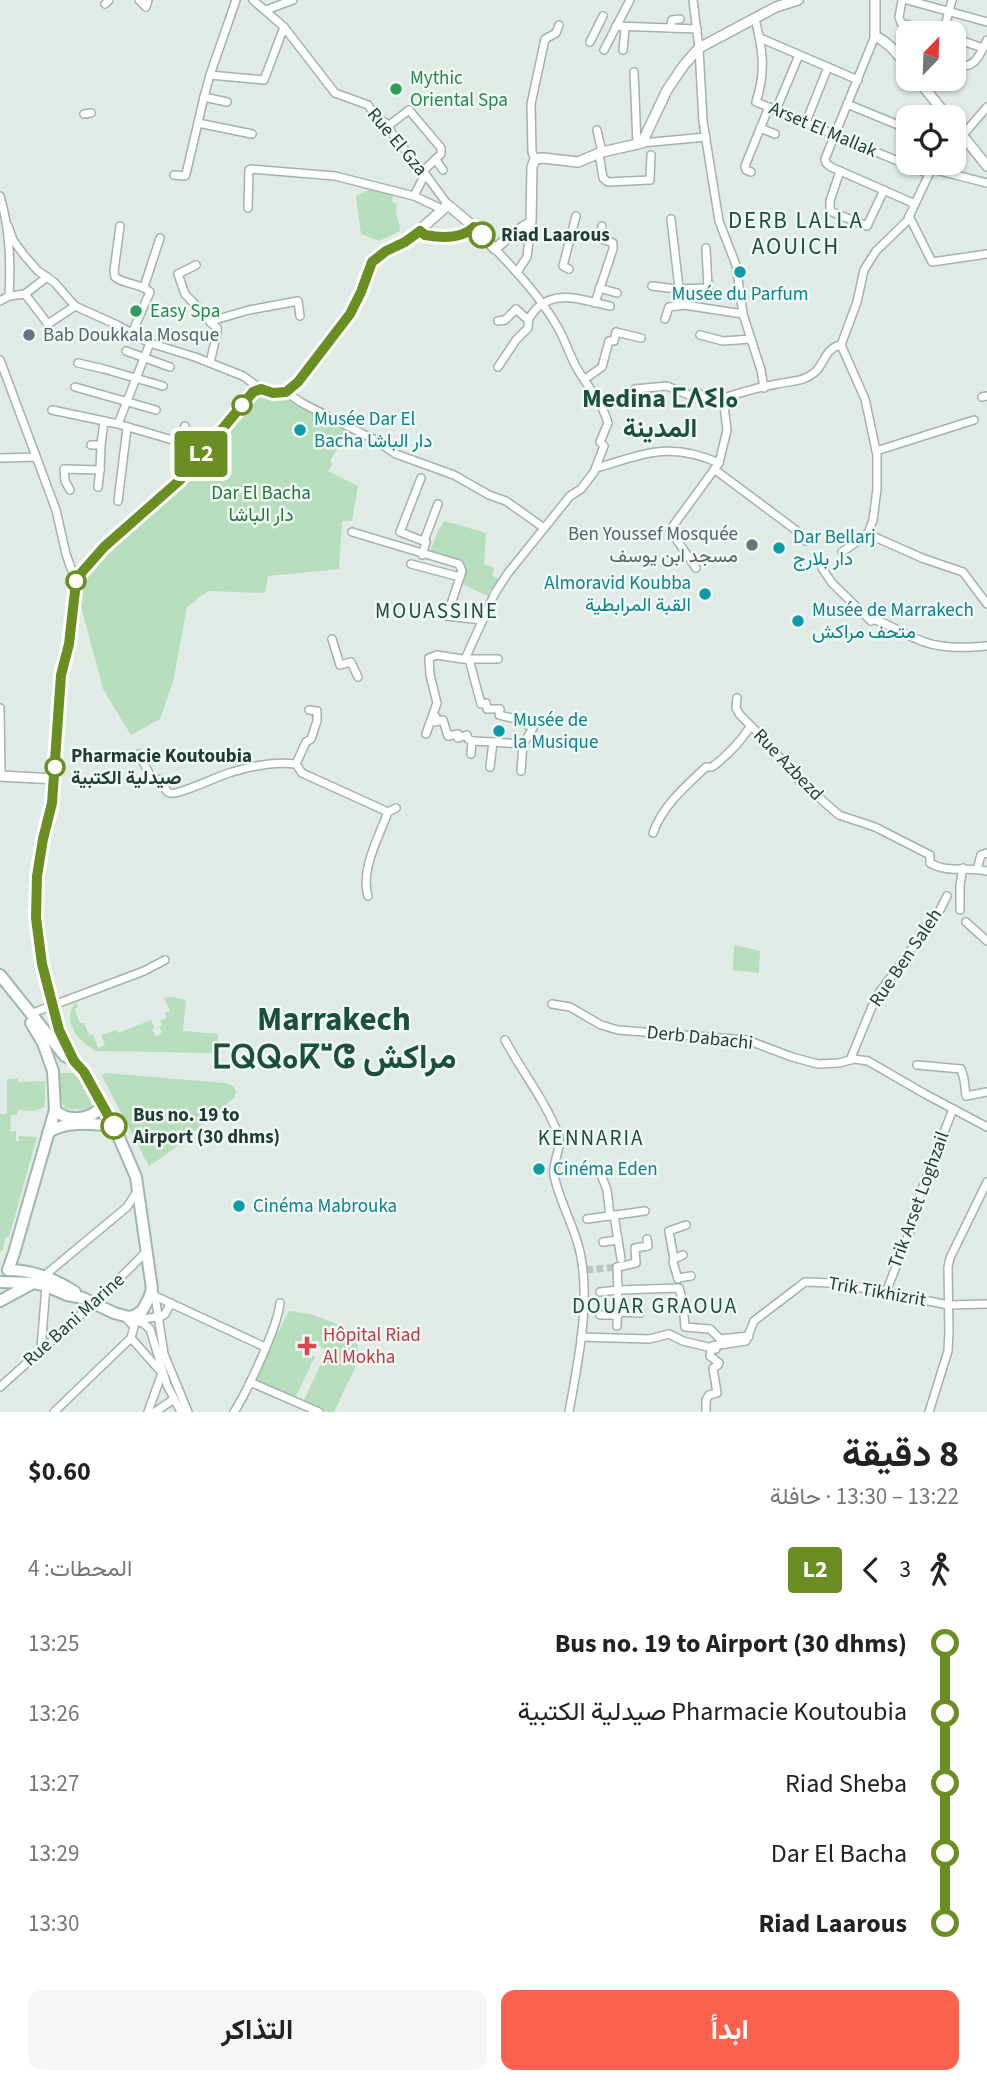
<!DOCTYPE html>
<html lang="ar">
<head>
<meta charset="utf-8">
<style>
	body { margin:0; font-family:"Source Sans 3",Vazirmatn,"Noto Sans Tifinagh",sans-serif; background:#f6f6f6; color:#222; direction:rtl; height:100vh; display:flex; flex-direction:column; font-size:26px; white-space:nowrap }
	* { box-sizing:border-box; margin:0 }
	p { font-size:23px; color:#767676 }
	.icon { flex:none; width:38px; height:38px; fill:none; stroke:currentColor; stroke-width:2; stroke-linecap:round; stroke-linejoin:round }
	.map { position:relative; height:1412px; overflow:hidden; direction:ltr }
	.sheet { display:flex; flex-direction:column; background:#fff; flex:1 }
	.sheet>* { flex:none }
	.badge { padding:0 14px; border-radius:5px; font-size:24px; line-height:46px }
	.needle { width:46px; rotate:23deg }
	.buttons { position:absolute; left:896px; top:21px; display:grid; gap:14px }
	.buttons a { display:grid; place-items:center; width:70px; height:70px; border-radius:14px; background:#fff; box-shadow:0 2px 5px #0004; font-size:35px }
	.map>.badge { position:absolute; translate:-50% -50%; box-shadow:0 0 0 4px #fff }
	.legs { display:flex; align-items:center; gap:10px; height:77px; padding:0 28px; font-size:23px }
	.legs p { margin-inline-start:auto }
	.headline { display:flex; align-items:center; justify-content:space-between; height:119px; padding:0 28px }
	h1 { font-size:38px; font-weight:700; line-height:52px }
	.primary-button { display:flex; gap:14px; margin-top:auto; padding:14px 28px }
	.primary-button a { flex:1; height:80px; border-radius:14px; background:#fa624f; color:#fff; font-size:28px; font-weight:700; line-height:80px; text-align:center }
	.primary-button a+a { background:#f6f6f6; color:#222 }
	ul { padding:0 28px; list-style:none }
	li { display:flex; align-items:center; gap:24px; height:70px; font-size:26px }
	li i { display:grid; place-items:center; width:10px; height:100%; margin:0 9px; background:currentColor }
	li i::after { content:''; width:18px; height:18px; margin:-9px; border:5px solid; border-radius:50%; background:#fff }
	li p { margin-inline-start:auto }
	li:first-child i { background:linear-gradient(#0000 50%,currentColor 0) }
	li:last-child i { background:linear-gradient(currentColor 50%,#0000 0) }
	.map>svg:first-child { display:block }
</style>
</head>
<body>
<div class="map">
<svg width="987" height="1412" viewBox="0 0 987 1412">
	<rect width="100%" height="100%" fill="#dfebe4"/>
	<g fill="#b7debc">
		<path d="M373 188 393 196 392 202 397 204C394 217 400 220 400 231L379 241 361 234 356 196Z"/>
		<path d="M266 393 280 396 348 427 330 462 332 465 328 471 358 486 352 521H342L339 569 268 576 265 593 208 591 187 607 173 682 160 719 131 735 103 689 79 599 84 579 118 539 146 514 193 478 191 474 253 396Z"/>
		<path d="M445 521 486 533 484 564 494 568 492 576 499 579 494 590 490 589 488 596 460 583 463 570 429 554 439 529Z"/>
		<path d="M734 945 760 951 759 973 733 970Z"/>
		<path d="M172 997 186 1000 183 1031 218 1034 217 1053 97 1051C79 1044 60 1020 76 1002L78 1007 74 1009 80 1023H84L89 1035 93 1034 98 1048 105 1045 101 1035 116 1030 118 1033 151 1020 155 1028 152 1029 155 1036 162 1034 159 1026 162 1025 160 1021 167 1018 165 1013 170 1011 164 998Z"/>
		<path d="M59 1073H75C81 1084 96 1098 90 1110L67 1109C57 1101 60 1084 59 1073Z"/>
		<path d="M105 1073 226 1083 234 1087 236 1091 234 1098 171 1151 149 1166 102 1076Z"/>
		<path d="M18 1078V1082L45 1081V1103L43 1108 34 1111 18 1110 17 1115H11L10 1131H16V1141H19V1136L37 1137 9 1237 5 1238 3 1250 0 1252V1114H7V1079Z"/>
		<path d="M289 1311 310 1314 356 1331 359 1359 334 1412H327L303 1402 327 1351 306 1337 301 1348 315 1357 295 1398 253 1380Z"/>
	</g>
	<g fill="none" stroke-linecap="round" stroke-linejoin="round">
		<path stroke="#b9c8c0" stroke-width="7" stroke-dasharray="7 3.5" stroke-linecap="butt" d="M586 1270 617 1267"/>
		<g stroke="#a2b3ab" stroke-width="10">
			<g id="minor">
				<path d="M139 0 146 7 148 0"/>
				<path d="M253 0 284 27 335 93 368 105 376 117 386 123 395 138 423 171 448 205"/>
				<path d="M693 0 699 48 703 121 719 221 736 265 743 314 761 370 764 388"/>
				<path d="M902 0 899 17 901 23 936 33"/>
				<path d="M907 0 987 22"/>
				<path d="M105 4 109 0"/>
				<path d="M266 10 293 0"/>
				<path d="M755 19C763 50 766 72 756 102L929 174"/>
				<path d="M616 26 697 29"/>
				<path d="M670 28 672 20 680 19"/>
				<path d="M943 33 952 0"/>
				<path d="M875 36 825 159 826 163 831 167 915 204"/>
				<path d="M760 38 858 80"/>
				<path d="M954 38 983 48"/>
				<path d="M590 42 603 16"/>
				<path d="M604 50 630 0"/>
				<path d="M623 50 625 28"/>
				<path d="M900 58 908 50"/>
				<path d="M954 64C974 71 979 57 987 40"/>
				<path d="M634 72 637 144"/>
				<path d="M210 75 264 80 284 27"/>
				<path d="M227 102 204 97 210 75 236 0"/>
				<path d="M847 104 908 129"/>
				<path d="M776 110 799 55"/>
				<path d="M84 114 91 113"/>
				<path d="M806 122 828 67"/>
				<path d="M198 123 252 134"/>
				<path d="M388 126 409 110 441 148V154L423 171"/>
				<path d="M760 128 775 134"/>
				<path d="M597 130 602 152"/>
				<path d="M642 143 706 137"/>
				<path d="M954 143 962 136 987 107"/>
				<path d="M599 154 603 178 608 182 650 180 651 155"/>
				<path d="M535 159 532 152 531 104 545 39 556 33 559 25"/>
				<path d="M436 160 443 170"/>
				<path d="M902 164 908 152"/>
				<path d="M932 169 987 183"/>
				<path d="M840 171 830 201V209L832 212 867 226 884 190"/>
				<path d="M751 172 746 170 745 166 769 107"/>
				<path d="M174 175 185 176 186 174 204 97"/>
				<path d="M0 196C10 229 11 263 9 296L0 301"/>
				<path d="M414 196 425 174"/>
				<path d="M248 208 249 170 251 169 335 176 414 196 442 209"/>
				<path d="M909 216 932 262 987 254"/>
				<path d="M671 219 679 288"/>
				<path d="M8 226 13 240 24 255 38 271 54 282 75 306 117 325 150 343 195 357 243 376 261 389"/>
				<path d="M120 226 114 271 115 277C125 285 141 283 150 292L132 333"/>
				<path d="M196 265 178 274 185 294 211 321"/>
				<path d="M569 269 563 266 576 216"/>
				<path d="M517 272 527 257 531 222"/>
				<path d="M652 286 676 289"/>
				<path d="M144 287 160 238"/>
				<path d="M599 288 617 293"/>
				<path d="M25 294 47 277"/>
				<path d="M9 296 25 294 48 324 75 306"/>
				<path d="M595 303 613 249V243L600 238 602 226"/>
				<path d="M677 306 676 289 708 288 706 248"/>
				<path d="M665 319 669 307 684 305 743 314"/>
				<path d="M498 321 505 320 516 309 528 320"/>
				<path d="M700 335 723 341 751 339"/>
				<path d="M841 345 865 399 877 455V489L873 520 868 534 842 552"/>
				<path d="M126 351 170 367"/>
				<path d="M0 360 56 510 66 554 76 582"/>
				<path d="M78 363 104 369 163 386"/>
				<path d="M210 363 217 332V328L210 322 211 321 249 310 298 301 300 316"/>
				<path d="M498 367 516 340 528 328C528 318 530 316 536 309 557 288 585 301 610 306"/>
				<path d="M585 379 602 367 609 341H614L616 332 641 338"/>
				<path d="M75 387 156 410"/>
				<path d="M635 389 667 386 691 396 695 391 713 403 717 396 723 398C740 393 759 387 777 384 790 381 804 382 815 372 825 363 825 348 841 345L857 302 864 270 876 251 907 221 929 174 937 163"/>
				<path d="M286 392 302 403 375 440 396 454 454 475 489 495 506 501 544 528"/>
				<path d="M982 397 987 396"/>
				<path d="M52 410 104 421"/>
				<path d="M118 424 176 441H180L185 426"/>
				<path d="M91 445H101L104 421 118 424 150 343"/>
				<path d="M876 451 974 420"/>
				<path d="M0 458 36 457"/>
				<path d="M596 468C645 454 669 441 719 463"/>
				<path d="M714 469 797 531 806 541"/>
				<path d="M421 478 400 532 426 542 422 555"/>
				<path d="M98 487 100 470"/>
				<path d="M70 490 65 481 64 469 100 470 101 445"/>
				<path d="M118 501 127 428"/>
				<path d="M352 532 459 564 462 571 460 577"/>
				<path d="M868 534 922 558 963 572 987 604"/>
				<path d="M424 541 438 504"/>
				<path d="M411 564 460 577 447 616 482 620"/>
				<path d="M696 568 670 530 719 463 727 430 723 398"/>
				<path d="M822 568 832 583 871 621 872 619C888 623 901 633 917 639 938 649 964 648 987 646"/>
				<path d="M332 639 340 665 351 662 358 677"/>
				<path d="M465 659 495 593 508 573 570 496 581 489 594 472 604 446 600 442 608 423C603 405 591 390 581 375 571 361 566 341 557 326 540 297 518 273 495 249"/>
				<path d="M469 659 481 704 486 703 487 709H500L499 715 516 719 533 728 523 744"/>
				<path d="M737 698 736 708 740 715 762 737 799 780 839 815 875 827 930 855V863C946 873 969 867 987 871"/>
				<path d="M0 708 1 776"/>
				<path d="M433 717H436L435 722 443 720 448 736 458 734V738L467 735 468 739 472 741 471 754"/>
				<path d="M426 734 437 703 430 675 429 658 437 655 462 659H498"/>
				<path d="M472 741 493 742 490 767"/>
				<path d="M493 742 523 744 521 771"/>
				<path d="M139 754 152 779 162 780C164 784 165 792 170 793 177 796 220 775 232 772 252 766 275 761 296 764L302 773 388 812"/>
				<path d="M296 764 306 742 311 739 317 721V711L309 710"/>
				<path d="M653 833C663 805 685 787 706 767H712C727 756 740 742 750 727"/>
				<path d="M977 869 981 855 987 853"/>
				<path d="M368 896C360 870 379 837 388 812L396 808"/>
				<path d="M960 910V885L963 868"/>
				<path d="M966 922 987 941"/>
				<path d="M552 1004 570 1007 601 1025 618 1030 747 1040 792 1057 818 1064 839 1063 854 1059 868 1061 925 1094 987 1127"/>
				<path d="M30 1014 144 971 165 960"/>
				<path d="M505 1040C522 1072 545 1100 558 1134 563 1147 552 1161 554 1175 559 1201 574 1225 580 1252 591 1303 578 1361 569 1412"/>
				<path d="M850 1060 876 997 939 912 947 896"/>
				<path d="M917 1065 961 1069 964 1079 966 1096 987 1092"/>
				<path d="M602 1177 607 1190 610 1216"/>
				<path d="M614 1215 621 1259"/>
				<path d="M587 1219 645 1211"/>
				<path d="M603 1242 618 1240"/>
				<path d="M674 1259 669 1231 686 1225"/>
				<path d="M617 1267 618 1290 679 1288 682 1299"/>
				<path d="M618 1267 636 1263 635 1248 648 1246 647 1239"/>
				<path d="M44 1276 127 1207 138 1190"/>
				<path d="M678 1278 691 1276"/>
				<path d="M678 1279 673 1262 674 1259 683 1255"/>
				<path d="M152 1290 155 1296 164 1354 188 1412"/>
				<path d="M600 1292 618 1290 617 1326"/>
				<path d="M886 1292 912 1226 917 1202 953 1109"/>
				<path d="M155 1296 265 1347"/>
				<path d="M683 1304 685 1327 710 1329 725 1344"/>
				<path d="M618 1312 640 1313"/>
				<path d="M600 1315H618"/>
				<path d="M128 1320 143 1323 150 1329 167 1385 181 1412"/>
				<path d="M137 1320 162 1316 165 1314 171 1303"/>
				<path d="M581 1337 649 1339 669 1334 683 1341 716 1349"/>
				<path d="M131 1338 162 1373 148 1412"/>
				<path d="M720 1339 749 1336"/>
				<path d="M41 1349 46 1286"/>
				<path d="M250 1382 319 1412"/>
				<path d="M0 1387 100 1298 147 1251"/>
				<path d="M54 1412 131 1338 134 1327 128 1320"/>
				<path d="M155 1412 174 1399"/>
				<path d="M234 1412C247 1392 278 1326 280 1303"/>
				<path d="M706 1412V1400L709 1395 717 1393 713 1368 718 1365 719 1363 710 1356 712 1346 746 1341 754 1321 805 1282 832 1283 886 1292 948 1305 987 1304"/>
				<path d="M929 1412 948 1351 949 1332 948 1267 950 1258 987 1182"/>
			</g>
		</g>
		<g stroke="#a2b3ab" stroke-width="12">
			<g id="tertiary">
				<path d="M875 0V36C890 43 898 55 908 67"/>
				<path d="M917 79 948 117"/>
				<path d="M954 125 987 166"/>
				<path d="M420 231 425 235C441 238 462 239 474 227"/>
				<path d="M0 776 55 779"/>
				<path d="M74 1061 59 1030 42 964 35 900 39 860 54 789 61 675 69 644 76 582 82 572 104 547 180 479 253 392 261 389 273 393 286 392 298 382 350 314 361 292 372 262 386 251 406 242 448 205 474 227 495 249 513 233 531 222 532 167 535 159 543 158 578 162 602 152 642 143 667 90 684 65 699 48 776 7 798 0"/>
			</g>
		</g>
		<g stroke="#9db8ab" stroke-width="14">
			<g id="secondary">
				<path d="M0 975 65 1056 74 1061 84 1072 114 1126 136 1177 152 1289 149 1298 142 1311 134 1316 129 1317 114 1313 83 1298 67 1295 46 1286 33 1283 0 1282"/>
				<path d="M31 1023 43 1043 53 1071 55 1110 14 1253 8 1270C32 1270 55 1279 75 1292"/>
				<path d="M55 1110C68 1123 92 1120 103 1105"/>
				<path d="M48 1133C64 1120 94 1124 114 1126"/>
				<path d="M0 1301 31 1284"/>
			</g>
		</g>
		<use href="#minor" stroke="#fff" stroke-width="7"/>
		<use href="#tertiary" stroke="#fff" stroke-width="9"/>
		<use href="#secondary" stroke="#fff" stroke-width="10"/>
	</g>
	<g fill="none" stroke-linecap="round" stroke-linejoin="round">
		<g stroke="#fff" stroke-width="16">
			<path id="line-1" d="M114 1126 84 1072 74 1061 59 1030 42 964 36 918 37 876 43 839 52 803 61 675 69 644 76 582 82 572 104 547 180 480 253 392 261 389 273 393 286 392 298 382 350 314 361 292 372 262 386 251 405 242 420 231 425 235C441 238 462 239 474 227L482 235"/>
		</g>
		<use href="#line-1" stroke="#6b8e23" stroke-width="10"/>
	</g>
	<g fill="#2e9e5b" stroke="#f0f8f3" stroke-width="2.5">
		<circle cx="396" cy="89" r="7"/>
		<circle cx="136" cy="311" r="7"/>
	</g>
	<g fill="#fff" stroke="#6b8e23" stroke-width="3.5">
		<circle cx="482" cy="235" r="12"/>
		<circle cx="242" cy="405" r="9"/>
		<circle cx="76" cy="581" r="9"/>
		<circle cx="55" cy="767" r="9"/>
		<circle cx="114" cy="1126" r="12"/>
	</g>
	<g fill="#0f9aa8" stroke="#f0f8f3" stroke-width="2.5">
		<circle cx="740" cy="272" r="7"/>
		<circle cx="300" cy="430" r="7"/>
		<circle cx="779" cy="548" r="7"/>
		<circle cx="705" cy="594" r="7"/>
		<circle cx="798" cy="621" r="7"/>
		<circle cx="499" cy="731" r="7"/>
		<circle cx="539" cy="1169" r="7"/>
		<circle cx="239" cy="1206" r="7"/>
	</g>
	<g fill="#6b7280" stroke="#f0f8f3" stroke-width="2.5">
		<circle cx="29" cy="335" r="7"/>
		<circle cx="752" cy="545" r="7"/>
	</g>
	<path fill="#e0444e" stroke="#f0f8f3" stroke-width="2.5" d="M303.5 1335.5h7v7h7v7h-7v7h-7v-7h-7v-7h7z"/>
	<g text-anchor="middle" dominant-baseline="central" stroke-width="5" stroke-linejoin="round" paint-order="stroke">
		<g font-size="19" fill="#27864d" stroke="#f0f8f3" text-anchor="start">
			<text x="410" y="78">Mythic<tspan x="410" dy="22">Oriental Spa</tspan></text>
			<text x="150" y="311">Easy Spa</text>
		</g>
		<g font-size="19" fill="#1f3c31" stroke="#f0f8f3">
			<text transform="translate(823 130) rotate(23)">Arset El Mallak</text>
			<text transform="translate(397 142) rotate(50)">Rue El Gza</text>
			<text transform="translate(788 765) rotate(46)">Rue Azbezd</text>
			<text transform="translate(906 958) rotate(-56)">Rue Ben Saleh</text>
			<text transform="translate(700 1038) rotate(6)">Derb Dabachi</text>
			<text transform="translate(919 1200) rotate(-70)">Trik Arset Loghzail</text>
			<text transform="translate(877 1292) rotate(10)">Trik Tikhizrit</text>
			<text transform="translate(74 1320) rotate(-42)">Rue Bani Marine</text>
		</g>
		<g font-size="19" font-weight="bold" fill="#1f3c31" stroke="#f0f8f3" text-anchor="start">
			<text x="501" y="235">Riad Laarous</text>
			<text x="71" y="756">Pharmacie Koutoubia<tspan x="71" dy="22">صيدلية الكتبية</tspan></text>
			<text x="133" y="1115">Bus no. 19 to<tspan x="133" dy="22">Airport (30 dhms)</tspan></text>
		</g>
		<g font-size="19" fill="#0d838f" stroke="#f0f8f3" text-anchor="start">
			<text x="740" y="294" text-anchor="middle">Musée du Parfum</text>
			<text x="314" y="419">Musée Dar El<tspan x="314" dy="22">Bacha دار الباشا</tspan></text>
			<text x="793" y="537">Dar Bellarj<tspan x="793" dy="22">دار بلارج</tspan></text>
			<text x="691" y="583" text-anchor="end">Almoravid Koubba<tspan x="691" dy="22">القبة المرابطية</tspan></text>
			<text x="812" y="610">Musée de Marrakech<tspan x="812" dy="22">متحف مراكش</tspan></text>
			<text x="513" y="720">Musée de<tspan x="513" dy="22">la Musique</tspan></text>
			<text x="553" y="1169">Cinéma Eden</text>
			<text x="253" y="1206">Cinéma Mabrouka</text>
		</g>
		<g font-size="19" fill="#5b616d" stroke="#f0f8f3" text-anchor="start">
			<text x="43" y="335">Bab Doukkala Mosque</text>
			<text x="738" y="534" text-anchor="end">Ben Youssef Mosquée<tspan x="738" dy="22">مسجد ابن يوسف</tspan></text>
		</g>
		<g font-size="19" fill="#27753b" stroke="#f0f8f3">
			<text x="261" y="493">Dar El Bacha<tspan x="261" dy="22">دار الباشا</tspan></text>
		</g>
		<g font-size="19" fill="#be3a42" stroke="#f0f8f3" text-anchor="start">
			<text x="323" y="1335">Hôpital Riad<tspan x="323" dy="22">Al Mokha</tspan></text>
		</g>
		<g font-size="21" letter-spacing="2" fill="#1a503b" stroke="#f0f8f3">
			<text x="437" y="611">MOUASSINE</text>
			<text x="591" y="1138">KENNARIA</text>
			<text x="655" y="1306">DOUAR GRAOUA</text>
		</g>
		<g font-size="23" letter-spacing="2" fill="#1a503b" stroke="#f0f8f3">
			<text x="796" y="220">DERB LALLA<tspan x="796" dy="26">AOUICH</tspan></text>
		</g>
		<g font-size="26" font-weight="bold" fill="#1a503b" stroke="#f0f8f3">
			<text x="660" y="398">Medina ⵎⴷⵉⵏⴰ<tspan x="660" dy="30">المدينة</tspan></text>
		</g>
		<g font-size="33" font-weight="bold" fill="#1a503b" stroke="#f0f8f3">
			<text x="334" y="1019">Marrakech<tspan x="334" dy="38">ⵎⵕⵕⴰⴽⵯⵛ مراكش</tspan></text>
		</g>
	</g>
</svg>
<div class="buttons">
<a><svg class="needle" viewBox="-14 -14 28 28"><path d="M0-13l5 13h-10z" fill="#e53935"/><path d="M0 13l5-13h-10z" fill="#767676"/></svg></a>
<a><svg class="icon" aria-label="locate" viewBox="0 0 24 24"><circle cx="12" cy="12" r="6"/><path d="M12 2v4M12 18v4M2 12h4M18 12h4"/></svg></a>
</div>
<b class="badge" style="left:201px;top:454px;background:#6b8e23;color:#fff">L2</b>
</div>
<section class="sheet">
<div class="headline"><div><h1>8 دقيقة</h1><p>13:22 – 13:30 · حافلة</p></div><b>$0.60</b></div>
<div class="legs"><svg class="icon" aria-label="walk" viewBox="0 0 24 24"><circle cx="13" cy="4" r="2"/><path d="M13 8l-2 6 4 7M11 14l-3 7M7 12l3-4h3l4 4"/></svg>3<svg class="icon" aria-label="back" viewBox="0 0 24 24"><path d="M15 5l-7 7 7 7"/></svg><b class="badge" style="background:#6b8e23;color:#fff">L2</b><p>المحطات: 4</p></div>
<ul>
<li><i style="color:#6b8e23"></i><b>Bus no. 19 to Airport (30 dhms)</b><p>13:25</p></li>
<li><i style="color:#6b8e23"></i><span>Pharmacie Koutoubia صيدلية الكتبية</span><p>13:26</p></li>
<li><i style="color:#6b8e23"></i><span>Riad Sheba</span><p>13:27</p></li>
<li><i style="color:#6b8e23"></i><span>Dar El Bacha</span><p>13:29</p></li>
<li><i style="color:#6b8e23"></i><b>Riad Laarous</b><p>13:30</p></li>
</ul>
<div class="primary-button"><a>ابدأ</a><a>التذاكر</a></div>
</section>
</body>
</html>
